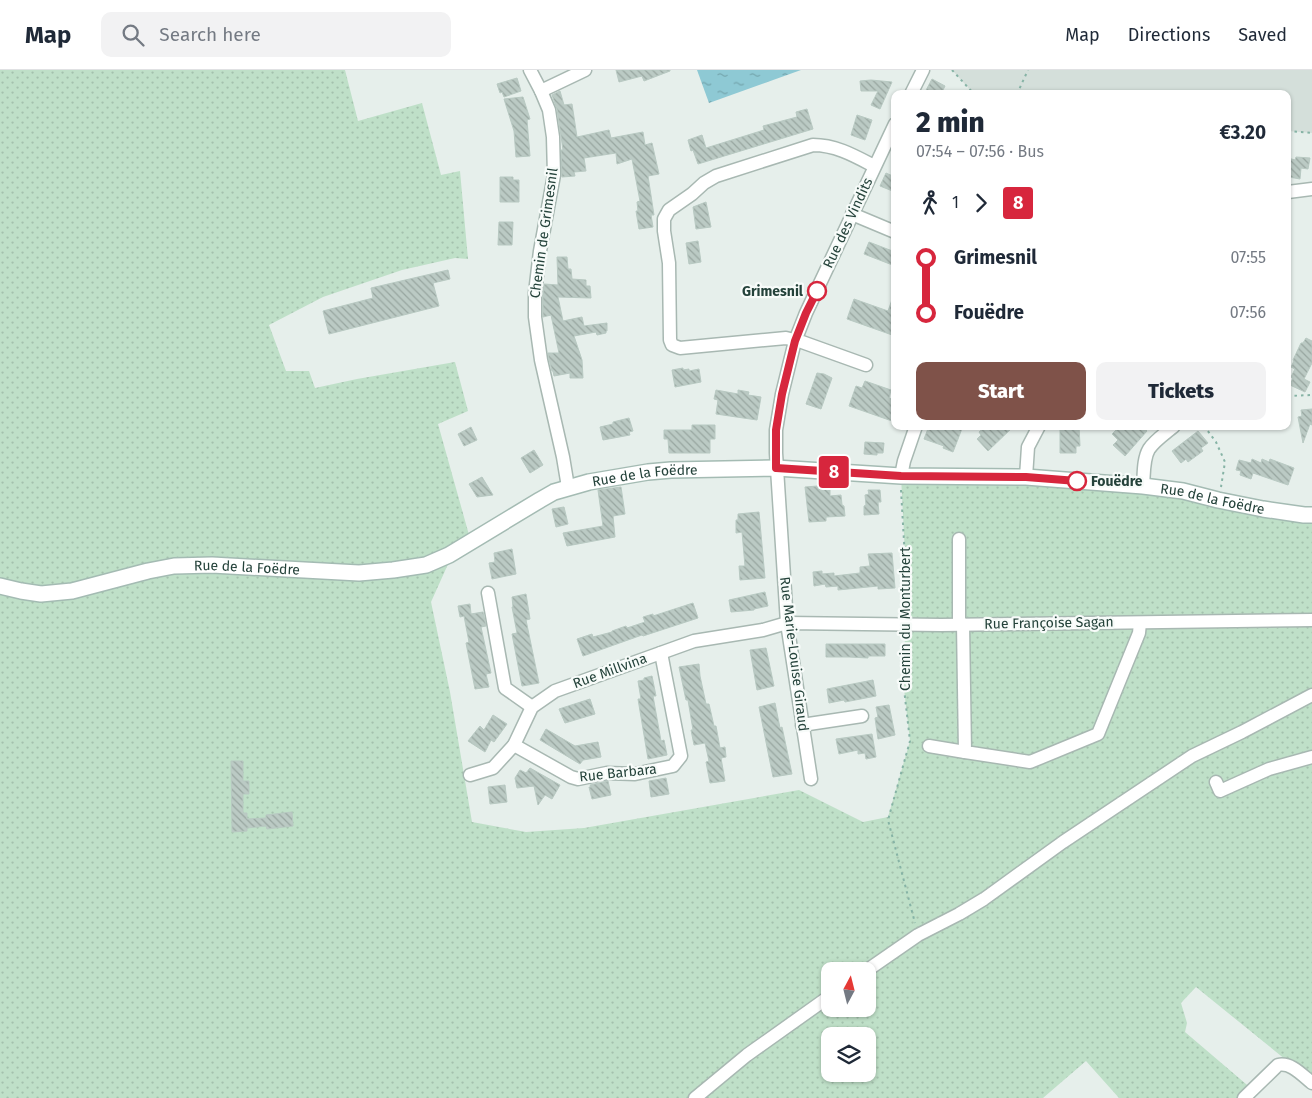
<!DOCTYPE html>
<html lang="en">
<head>
<meta charset="utf-8">
<style>
	body { margin:0; font-family:"Fira Sans",sans-serif; background:#f2f2f3; color:#1f2937; height:100vh; display:flex; flex-direction:column; font-size:19px; white-space:nowrap }
	* { box-sizing:border-box; margin:0 }
	p { font-size:16px; color:#747a83 }
	.icon { flex:none; width:28px; height:28px; fill:none; stroke:currentColor; stroke-width:2; stroke-linecap:round; stroke-linejoin:round }
	.map { position:relative; flex:1; overflow:hidden }
	.side { position:absolute; left:891px; top:20px; width:400px; height:340px; display:flex; flex-direction:column; background:#fff; border-radius:10px; box-shadow:0 1px 4px #0004 }
	.side>* { flex:none }
	.badge { padding:0 10px; border-radius:4px; font-size:18px; line-height:32px }
	.needle { width:32px; rotate:7deg }
	.controls { position:absolute; left:821px; top:892px; display:grid; gap:10px }
	.controls a { display:grid; place-items:center; width:55px; height:55px; border-radius:10px; background:#fff; box-shadow:0 1px 4px #0004; font-size:25px }
	.map>.badge { position:absolute; translate:-50% -50%; box-shadow:0 0 0 2px #fff }
	.legs { display:flex; align-items:center; gap:8px; height:55px; padding:0 25px; font-size:16px }
	.legs p { margin-inline-start:auto }
	.summary { display:flex; align-items:center; justify-content:space-between; height:85px; padding:0 25px }
	h1 { font-size:28px; font-weight:800; line-height:38px }
	.button { display:flex; gap:10px; margin-top:auto; padding:10px 25px }
	.button a { flex:1; height:58px; border-radius:10px; background:#7f5249; color:#fff; font-size:20px; font-weight:800; line-height:58px; text-align:center }
	.button a+a { background:#f2f2f3; color:#1f2937 }
	ul { padding:0 25px; list-style:none }
	li { display:flex; align-items:center; gap:18px; height:55px; font-size:19px }
	li i { display:grid; place-items:center; width:8px; height:100%; margin:0 6px; background:currentColor }
	li i::after { content:''; width:12px; height:12px; margin:-6px; border:4px solid; border-radius:50%; background:#fff }
	li p { margin-inline-start:auto }
	li:first-child i { background:linear-gradient(#0000 50%,currentColor 0) }
	li:last-child i { background:linear-gradient(currentColor 50%,#0000 0) }
	header { display:flex; align-items:center; gap:30px; box-sizing:border-box; height:70px; padding:0 25px; background:#fff; border-bottom:1px solid #e0e1e3 }
	header strong { font-size:24px }
	nav { display:flex; gap:28px; margin-inline-start:auto; font-size:18px }
	.search { width:350px; height:45px; background:#f2f2f3; display:flex; align-items:center; gap:12px; box-sizing:border-box; padding:0 18px; border-radius:10px; color:#747a83; font-size:19px }
	.map>svg:first-child { display:block }
</style>
</head>
<body>
<header>
<strong>Map</strong>
<div class="search"><svg class="icon" aria-label="search" viewBox="0 0 24 24"><circle cx="10" cy="10" r="6"/><path d="M15 15l6 6"/></svg>Search here</div>
<nav><a>Map</a><a>Directions</a><a>Saved</a></nav>
</header>
<div class="map">
<svg width="1312" height="1028" viewBox="0 0 1312 1028">
	<defs>
		<pattern id="grass-dots" width="8" height="8" patternUnits="userSpaceOnUse" patternTransform="scale(1.25)"><rect width="8" height="8" fill="#bfe0c8"/><path d="M2 2h.1M6 6h.1" fill="none" stroke="#a4c1ad" stroke-width="1.8" stroke-linecap="round"/></pattern>
		<pattern id="water-ripples" width="26" height="14" patternUnits="userSpaceOnUse" patternTransform="scale(1.25)"><rect width="26" height="14" fill="#8ec9d4"/><path d="M2 4q2-2 4 0t4 0M15 11q2-2 4 0t4 0" fill="none" stroke="#74a5ad"/></pattern>
		<pattern id="building-back-hatch" width="6" height="6" patternUnits="userSpaceOnUse" patternTransform="scale(1.25)"><rect width="6" height="6" fill="#bbcac4"/><path d="M-1 5l2 2M0 0l6 6M5-1l2 2" fill="none" stroke="#98a6a0"/></pattern>
	</defs>
	<rect width="100%" height="100%" fill="#e6efeb"/>
	<path fill="#d4dfda" d="M952 0H1312V63L1288 61V24H974Z"/>
	<path fill="url(#grass-dots)" fill-rule="evenodd" d="M0 0H345L358 51 422 33 441 105 460 101 468 189 455 188 402 200 323 227 269 255 286 301H309L315 318 357 309 455 292 468 341 438 354 471 472 449 492 431 532 450 622 472 752 526 762 584 758 799 720 863 752 888 747 910 671 903 610 907 523 901 406 1026 407 1312 445V1011L1196 917 1181 933 1187 953 1185 962 1253 1020 1244 1028H1119L1086 991 1043 1028H0ZM830 901H868V939H830ZM830 966H868V1004H830Z"/>
	<path fill="url(#water-ripples)" d="M697 0H801L709 33Z"/>
	<g fill="url(#building-back-hatch)" stroke="#b8c9c2">
		<path d="M616 0H670V1L644 11 642 6 619 12Z"/>
		<path d="M517 8 521 21 504 27 502 22 500 23 497 14Z"/>
		<path d="M932 9 945 16 941 24H924Z"/>
		<path d="M871 10 892 12 880 39 871 35 878 21H861L860 11Z"/>
		<path d="M560 21 564 35 572 34 577 67 609 60 611 68 643 62 645 75 652 73 659 104 648 106 654 145H651L653 157 639 159 636 141H638L637 132 640 131 632 89 617 94 616 83 584 88 586 101 574 102 575 106 562 107 561 80H563L561 66 557 39 552 25Z"/>
		<path d="M523 27 530 49 527 50 530 86 516 87 514 61 504 29Z"/>
		<path d="M807 39 813 59 698 94 693 80 691 81 688 70 702 65 706 78 764 60 763 56 797 47 796 42Z"/>
		<path d="M857 45 872 50 865 70 851 65Z"/>
		<path d="M1296 87 1310 88 1308 99 1301 98 1300 109 1289 107 1288 88 1295 90Z"/>
		<path d="M886 103 895 107V122L880 116Z"/>
		<path d="M500 107H513V110H519V132H500Z"/>
		<path d="M706 132 711 157 696 159 693 137Z"/>
		<path d="M499 152H513L512 175H498Z"/>
		<path d="M698 171 701 192 689 194 686 173Z"/>
		<path d="M869 172 895 182V196L864 184Z"/>
		<path d="M557 187H567L568 199H571L572 209 586 210V216H590L591 228 558 227 563 251 582 247 584 256 607 253V261H606V263L597 265 596 262 574 266 582 290 583 308H570V303L554 306 553 301H552L549 289 548 283H559L551 245 543 247V223L544 214 558 215Z"/>
		<path d="M448 200 450 209 433 213 439 236 329 264 323 241 373 228 371 218Z"/>
		<path d="M894 224H895V266L847 249 854 229 888 241Z"/>
		<path d="M1306 268 1312 271V293L1304 309 1310 312 1305 322 1290 315 1293 308 1291 307 1295 299 1291 297 1294 291 1293 290 1301 273H1303Z"/>
		<path d="M683 298V300L689 299V301L699 299 701 312 675 317 672 300Z"/>
		<path d="M817 303 824 304 832 308 821 339 806 334Z"/>
		<path d="M865 311 891 320 889 328 895 330V342L892 351 849 336 856 316 862 318Z"/>
		<path d="M716 320 738 324V320L749 322 748 325 761 327 757 350 716 344 718 330 714 329Z"/>
		<path d="M1312 339V355L1310 354 1303 373 1298 347 1302 346 1301 340Z"/>
		<path d="M629 348 633 361 629 362 630 365 603 370 600 357 613 354V352Z"/>
		<path d="M692 355H715V369H710V383H669L668 369H664V360H692Z"/>
		<path d="M929 356H963L953 382 943 378 944 376 924 369Z"/>
		<path d="M986 356H1014L988 381 977 369 981 365 979 362Z"/>
		<path d="M1060 356H1079L1080 376H1076V383H1060Z"/>
		<path d="M1120 356H1142L1147 361 1125 386 1113 375 1118 370 1112 364Z"/>
		<path d="M471 357 477 370 464 376 458 364Z"/>
		<path d="M1198 361 1208 373 1201 378 1203 381 1188 392 1186 389 1181 393 1172 381Z"/>
		<path d="M865 372 884 373 883 383H877V385L864 384Z"/>
		<path d="M534 380 543 395 530 403 521 388Z"/>
		<path d="M1252 389 1261 393 1262 389 1269 392 1270 389 1294 398 1288 415 1253 403 1251 409 1240 405 1241 401 1236 400 1239 390 1251 393Z"/>
		<path d="M482 407 493 425 477 427 469 414Z"/>
		<path d="M830 415V426L841 425 842 435 844 436 845 446 826 447V451L809 452 805 417Z"/>
		<path d="M621 417 625 444 613 446 615 467 567 476 563 463 603 456 598 420Z"/>
		<path d="M868 420H880L881 432H878L879 444 864 445V436L866 435 865 425 869 424Z"/>
		<path d="M564 437 568 454 556 457 552 439Z"/>
		<path d="M759 442 765 508 740 510 739 496H745L742 462 736 463V450H738V444Z"/>
		<path d="M512 479 516 504 492 509 489 493 495 492 494 483Z"/>
		<path d="M892 483 895 518 878 519V516L838 520V516L826 517 825 514 814 516 813 502 822 501V504L834 503V506L860 503V497L870 496 868 484Z"/>
		<path d="M765 522 768 536 754 539V540L731 542 729 530Z"/>
		<path d="M526 524 530 549 526 550 539 613 522 616 512 564 517 563 512 537H513L512 527Z"/>
		<path d="M693 533 698 548 643 566 642 565 583 586 577 569 592 564 593 567 612 562V561L626 556 627 558 645 552 643 547 653 544V546Z"/>
		<path d="M470 534 471 544 483 542 486 556 481 557 491 603 486 604 489 617 475 619 466 573 469 572 464 546 460 547 458 536Z"/>
		<path d="M826 574H885V586H868V588L849 587H826Z"/>
		<path d="M766 578 774 616 757 620 750 580Z"/>
		<path d="M699 594 700 606 706 634H709L714 656H716L720 678 725 677 726 687 721 688 725 711 710 713 706 692 709 691 705 673 694 675 691 660H693L688 630H686L679 597Z"/>
		<path d="M652 606 656 626H653L661 671 664 670 667 685 648 689 638 629H641L638 611 644 610V608Z"/>
		<path d="M873 610 876 626 845 632 844 630 829 633 827 619Z"/>
		<path d="M590 629 595 644 565 653 559 639Z"/>
		<path d="M775 633 780 658 782 657 792 704 773 707 759 637Z"/>
		<path d="M889 635 895 665 878 669 875 648 878 647 876 637Z"/>
		<path d="M493 645 507 654 494 672 491 670 485 682 468 671 480 656 484 660Z"/>
		<path d="M546 659 575 676 598 672 601 687 583 690 580 694 540 670Z"/>
		<path d="M872 664 876 687 866 689 865 683 858 684V680L839 684 836 669Z"/>
		<path d="M231 691H243V711H249V724H243V743H247V749L266 748V745L292 742 293 756 267 759 266 756 247 758V761L232 762Z"/>
		<path d="M530 698 560 715 552 729 545 725 538 735 534 716 517 718 515 708 520 700 526 703Z"/>
		<path d="M666 708 669 724 651 727 649 711Z"/>
		<path d="M608 711 611 725 592 729 589 717H591L590 715Z"/>
		<path d="M505 715 507 732 490 734 488 717Z"/>
	</g>
	<g fill="none" stroke-linecap="round" stroke-linejoin="round">
		<g stroke="#a8b8b2" stroke-width="15">
			<g id="street">
				<path d="M530 0 541 21 549 40 553 67 554 105 540 181 535 223V247L541 290 563 387 568 417"/>
				<path d="M541 21 585 0"/>
				<path d="M911 24 923 0"/>
				<path d="M1288 122 1312 119"/>
				<path d="M852 144 895 162"/>
				<path d="M866 295 802 272 786 268 680 278 672 275 670 270 669 193 664 161V149L669 140 692 124 704 113 716 106 813 75C836 75 855 86 874 96"/>
				<path d="M901 406 904 391 916 356"/>
				<path d="M1026 407 1028 377 1039 356"/>
				<path d="M1143 416C1144 405 1143 389 1149 379 1155 370 1166 363 1174 356"/>
				<path d="M959 469V554"/>
				<path d="M488 523 505 618 532 637"/>
				<path d="M963 554 965 682 1030 692 1098 664 1139 563 1140 553"/>
				<path d="M802 655 862 646"/>
				<path d="M514 675 571 707 578 709 607 703 635 704 673 696 681 686 661 583"/>
				<path d="M929 676 965 682"/>
				<path d="M470 705 493 698 514 675 532 637 555 621 694 571 763 560 787 553 941 555 1312 550"/>
				<path d="M811 709 787 553 776 383V360L782 324 795 271 806 243 895 54"/>
				<path d="M1216 712 1220 721 1269 699 1312 687"/>
				<path d="M866 901 918 865 959 844 984 829 1063 772 1192 686 1242 662 1312 625"/>
				<path d="M695 1028 747 985 830 926"/>
				<path d="M1244 1028 1278 995C1291 992 1302 1005 1312 1013"/>
			</g>
		</g>
		<g stroke="#a4bbb3" stroke-width="18">
			<g id="secondary">
				<path id="s1" d="M0 516 21 521 41 524 72 521 148 501 174 496 212 495 359 503 393 500 426 495 449 485 540 430 554 422 589 412 648 402 671 400 776 398 901 406 1026 407 1143 416 1183 421 1218 430 1263 439 1304 445H1312"/>
			</g>
		</g>
		<g stroke="#86b3a5" stroke-width="2" stroke-dasharray="2.5 4" stroke-linecap="butt">
			<path d="M952 0 974 24"/>
			<path d="M1017 24 1028 0"/>
			<path d="M1288 61 1312 63"/>
			<path d="M1288 326 1312 325"/>
			<path d="M1204 356 1216 372 1225 392 1221 417"/>
			<path d="M901 420 907 523 906 543"/>
			<path d="M905 567 903 610 910 671 888 750 915 853"/>
		</g>
		<use href="#street" stroke="#fff" stroke-width="12"/>
		<use href="#secondary" stroke="#fff" stroke-width="15"/>
	</g>
	<g fill="none" stroke-linecap="round" stroke-linejoin="round">
		<g stroke="#fff" stroke-width="11">
			<path id="line-1" d="M817 221 806 243 795 271 782 324 776 360V398L901 406 1026 407 1077 411"/>
		</g>
		<use href="#line-1" stroke="#d7263d" stroke-width="8"/>
	</g>
	<g fill="#fff" stroke="#d7263d" stroke-width="2.5">
		<circle cx="817" cy="221" r="9"/>
		<circle cx="1077" cy="411" r="9"/>
	</g>
	<g text-anchor="middle" dominant-baseline="central" stroke-width="4.5" stroke-linejoin="round" paint-order="stroke">
		<g font-size="14" fill="#24423a" stroke="#f7fbf9">
			<text transform="translate(848 153) rotate(-65)">Rue des Vindits</text>
			<text transform="translate(544 163) rotate(-82)">Chemin de Grimesnil</text>
			<text stroke="none"><textPath href="#s1" startOffset="671">Rue de la Foëdre</textPath></text>
			<text stroke="none"><textPath href="#s1" startOffset="1241">Rue de la Foëdre</textPath></text>
			<text stroke="none"><textPath href="#s1" startOffset="251">Rue de la Foëdre</textPath></text>
			<text transform="translate(905 549) rotate(-90)">Chemin du Monturbert</text>
			<text transform="translate(1049 553) rotate(-1)">Rue Françoise Sagan</text>
			<text transform="translate(794 584) rotate(83)">Rue Marie-Louise Giraud</text>
			<text transform="translate(610 601) rotate(-20)">Rue Millvina</text>
			<text transform="translate(618 703) rotate(-6)">Rue Barbara</text>
		</g>
		<g font-size="14" font-weight="bold" fill="#24423a" stroke="#f7fbf9" text-anchor="end">
			<text x="803" y="221">Grimesnil</text>
			<text x="1091" y="411" text-anchor="start">Fouëdre</text>
		</g>
	</g>
</svg>
<div class="controls">
<a><svg class="needle" viewBox="-14 -14 28 28"><path d="M0-13l5 13h-10z" fill="#e53935"/><path d="M0 13l5-13h-10z" fill="#747a83"/></svg></a>
<a><svg class="icon" aria-label="layers" viewBox="0 0 24 24"><path d="M12 4l9 5-9 5-9-5zM3 14l9 5 9-5"/></svg></a>
</div>
<b class="badge" style="left:834px;top:402px;background:#d7263d;color:#fff">8</b>
<section class="side">
<div class="summary"><div><h1>2 min</h1><p>07:54 – 07:56 · Bus</p></div><b>€3.20</b></div>
<div class="legs"><svg class="icon" aria-label="walk" viewBox="0 0 24 24"><circle cx="13" cy="4" r="2"/><path d="M13 8l-2 6 4 7M11 14l-3 7M7 12l3-4h3l4 4"/></svg>1<svg class="icon" aria-label="forward" viewBox="0 0 24 24"><path d="M9 5l7 7-7 7"/></svg><b class="badge" style="background:#d7263d;color:#fff">8</b></div>
<ul>
<li><i style="color:#d7263d"></i><b>Grimesnil</b><p>07:55</p></li>
<li><i style="color:#d7263d"></i><b>Fouëdre</b><p>07:56</p></li>
</ul>
<div class="button"><a>Start</a><a>Tickets</a></div>
</section>
</div>
</body>
</html>
